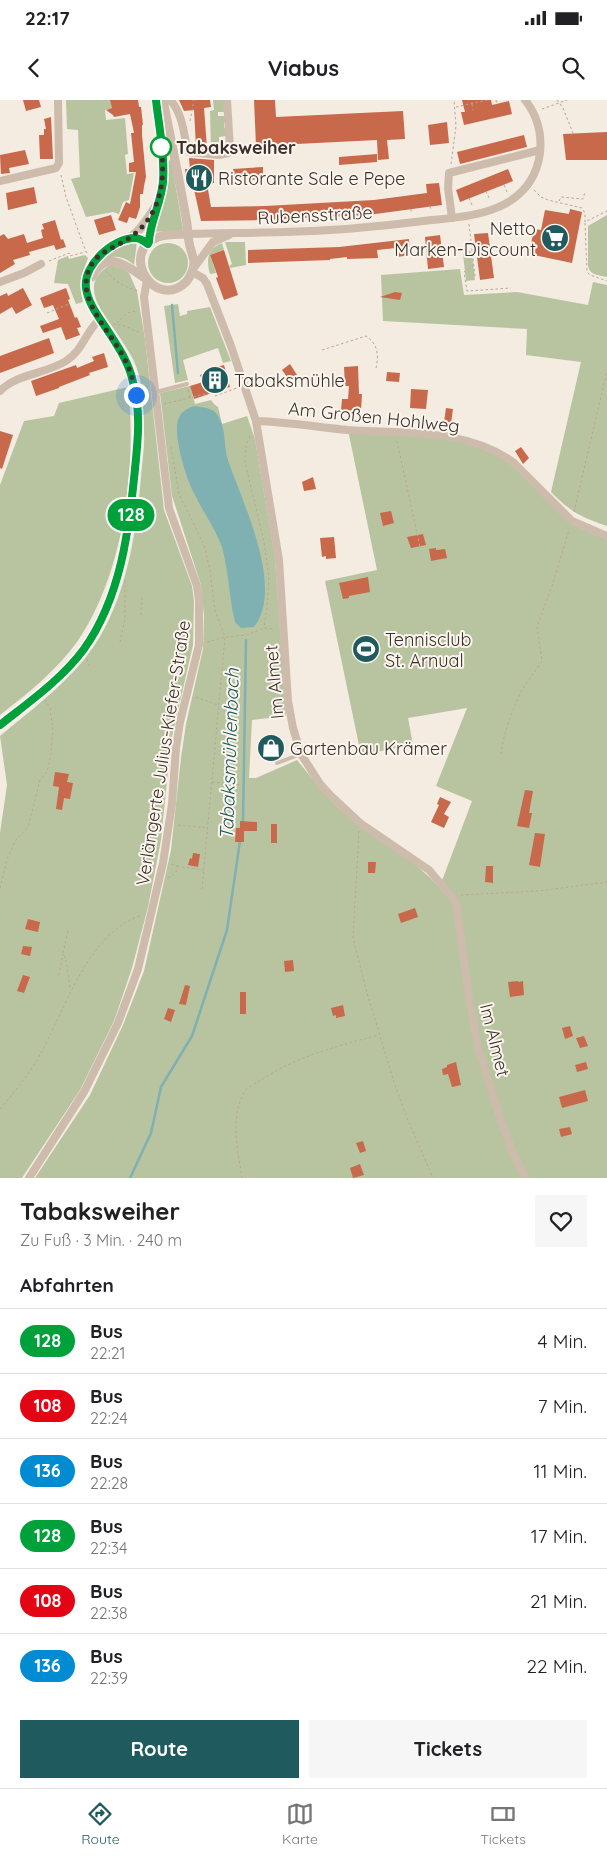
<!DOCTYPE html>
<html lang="de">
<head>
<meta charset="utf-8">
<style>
	body { margin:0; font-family:Quicksand,sans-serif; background:#f6f6f6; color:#202124; height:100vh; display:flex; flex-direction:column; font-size:19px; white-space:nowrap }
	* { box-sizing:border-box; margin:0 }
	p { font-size:16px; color:#757577 }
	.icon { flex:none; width:28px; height:28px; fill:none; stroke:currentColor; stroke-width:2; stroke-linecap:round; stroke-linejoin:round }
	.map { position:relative; height:1078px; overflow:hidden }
	.drawer { display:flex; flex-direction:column; background:#fff; flex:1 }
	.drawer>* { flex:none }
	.badge { padding:0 10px; border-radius:16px; font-size:18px; line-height:32px }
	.you { position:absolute; width:25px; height:25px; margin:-12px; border:4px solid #fff; border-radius:50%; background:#1a73e8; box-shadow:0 0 0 8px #1a73e833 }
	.map>.badge { position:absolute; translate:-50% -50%; box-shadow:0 0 0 2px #fff }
	h2 { padding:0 20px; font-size:19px; line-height:45px }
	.round { display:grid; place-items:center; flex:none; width:52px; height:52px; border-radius:0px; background:#f6f6f6 }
	.overview { display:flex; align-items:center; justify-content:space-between; height:85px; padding:0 20px }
	h1 { font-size:24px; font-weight:700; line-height:38px }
	.action { display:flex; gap:10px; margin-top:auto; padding:10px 20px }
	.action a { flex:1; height:58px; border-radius:0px; background:#1f5a5e; color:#fff; font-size:20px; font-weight:700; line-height:58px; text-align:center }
	.action a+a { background:#f6f6f6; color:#202124 }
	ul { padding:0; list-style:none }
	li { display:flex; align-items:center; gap:15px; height:65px; padding:0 20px; border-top:1px solid #e0e0e0 }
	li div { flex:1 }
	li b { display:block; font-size:19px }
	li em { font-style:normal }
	li .badge { min-width:55px; font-weight:700; text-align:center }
	.status { display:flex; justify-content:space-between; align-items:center; height:35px; padding:0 25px; background:#fff; direction:ltr }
	.status svg { height:14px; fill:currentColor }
	header { display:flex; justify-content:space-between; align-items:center; height:65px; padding:0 20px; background:#fff; font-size:22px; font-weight:700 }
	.tabs { display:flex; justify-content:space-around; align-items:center; height:70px; border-top:1px solid #e0e0e0; background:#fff; font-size:14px; color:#757577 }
	.tabs a { display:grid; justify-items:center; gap:2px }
	.tabs .selected { color:#1f5a5e }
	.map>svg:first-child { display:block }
</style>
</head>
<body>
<div class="status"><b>22:17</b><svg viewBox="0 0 49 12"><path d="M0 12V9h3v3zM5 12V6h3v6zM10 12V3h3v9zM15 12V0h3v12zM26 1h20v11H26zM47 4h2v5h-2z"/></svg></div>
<header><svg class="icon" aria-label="back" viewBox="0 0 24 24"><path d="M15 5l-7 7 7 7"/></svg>Viabus<svg class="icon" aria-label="search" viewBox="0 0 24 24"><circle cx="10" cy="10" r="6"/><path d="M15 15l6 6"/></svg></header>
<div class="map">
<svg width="607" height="1078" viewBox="0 0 607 1078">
	<rect width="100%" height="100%" fill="#f4ebe1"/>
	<g fill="#b8c4a0">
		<path d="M66 0H112L111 1 112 8 105 10 106 20 125 18 128 54 125 55 127 74 134 73 129 100 123 102 119 114 113 112 86 117 71 79 80 77 78 30 67 29Z"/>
		<path d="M213 0H224V12H218V16H224L226 22 224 23V28L227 29 226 36 219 37V40L221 41 222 46H228L226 51 211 52 210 11 214 10Z"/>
		<path d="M171 60 183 129 182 130 153 132C162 108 169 87 168 61Z"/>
		<path d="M607 115V177C598 175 589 175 588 165V126Z"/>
		<path d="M137 142 134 165C124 156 113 154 101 161L100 159 117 148Z"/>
		<path d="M225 142H245L246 165 230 168 229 166 232 164Z"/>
		<circle cx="168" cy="163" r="20"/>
		<path d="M222 143 224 150 210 155 216 173 210 174C206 160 207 149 222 143Z"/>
		<path d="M470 151 472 154 475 180 466 181 463 154 465 152Z"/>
		<path d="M85 155 88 158C82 174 79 185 83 202L76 204 68 184 54 183 58 160 68 156 69 159Z"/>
		<path d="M110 165 122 168 129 173 137 191 145 239 164 410 192 486 194 501 193 545 171 641 161 740 148 807 132 868 114 921 80 990 22 1078H0V733L7 685 0 636C29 612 58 590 82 562 124 513 136 439 141 377 142 362 145 347 144 332 143 312 144 290 138 272 134 258 124 244 116 232 101 210 78 184 110 165Z"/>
		<path d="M460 169 464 195 517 192 588 205 593 182 607 185V426C579 416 572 413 551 392L581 262 526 255 527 229 383 221 381 175Z"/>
		<path d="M178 204 180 216 187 214V211L210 207 231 261 223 263 218 248 183 260 188 280 175 283 164 206Z"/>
		<path d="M190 286 195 304 211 300 214 304 218 307 222 324 247 316 255 339 275 458 286 616 252 620 249 678H256L297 660C315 682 332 705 355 722 383 743 415 760 438 786L443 778 472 701 436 686 467 608 408 618 413 645 361 655 325 481 377 470 348 330 439 336 503 355 567 417 607 435V1078H35L90 995 123 925 144 871 171 750 181 658 186 624 203 549 204 516 201 485 172 396 160 293Z"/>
		<path d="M128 287C137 367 124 474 77 542 56 571 28 593 0 615V385L24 321 54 316 59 303Z"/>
	</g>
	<path fill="#7fb0b2" d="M195 306C203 308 210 307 216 313 227 327 223 344 228 360 242 402 285 487 254 527L241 528 235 522C229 498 229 472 222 447 215 428 203 412 194 393 186 379 173 335 178 320 181 311 187 308 195 306Z"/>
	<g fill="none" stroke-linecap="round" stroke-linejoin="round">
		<g stroke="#7fb0b2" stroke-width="2.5">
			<path d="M172 205 178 273"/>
			<path d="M243 723 246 540"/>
			<path d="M130 1078 151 1033 161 987 192 936 227 830 240 741"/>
		</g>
	</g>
	<g fill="#c8694b">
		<path d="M23 0H39L41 7 26 11Z"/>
		<path d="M110 0H138L139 7H141L143 25H142V35L146 77 144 86 143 94H140V107L136 119 129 117 127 123 118 120 126 102 130 104 136 72H129V63L134 62 131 33H134L130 14 114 17 113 15 106 10 112 8Z"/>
		<path d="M179 0H210L211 7 204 8 207 48 196 47 194 10 184 11Z"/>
		<path d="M254 0H275L276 17 403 11 405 39 387 40 389 59 378 60 377 40 256 46Z"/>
		<path d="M462 0H491L492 5 509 1 512 14 464 25 461 12H465Z"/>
		<path d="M51 17 53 59H40L39 35H44V29H46L44 19Z"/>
		<path d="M447 22 449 43 430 45 428 25Z"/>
		<path d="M607 32V60H566L563 34Z"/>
		<path d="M524 35 527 47 460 64 457 52Z"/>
		<path d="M25 50 29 64 9 68 10 73 1 74 0 55Z"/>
		<path d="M377 54V62L339 65V57Z"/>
		<path d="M189 58 214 60V83L207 84 211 107 265 106 374 100 427 93 426 84 439 83 442 105 368 115 264 120 201 121 193 85 187 86 185 69H190Z"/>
		<path d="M263 67V79L233 81V69Z"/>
		<path d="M508 69 513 81 460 102 456 90Z"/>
		<path d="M34 87 37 103 8 110 6 93Z"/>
		<path d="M570 109 582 112 572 163 529 154 534 129 541 130 545 110 569 114Z"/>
		<path d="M111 115 116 130 99 135 94 120Z"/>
		<path d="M55 120 61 140 63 139 66 147 56 150 54 145 29 152 30 155 13 160 15 164 0 173V136L4 134 8 139 24 134 27 143 43 138 41 130 44 129 42 124Z"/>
		<path d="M488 133 494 178 480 180 474 134Z"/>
		<path d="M440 135 444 167 428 169 425 137Z"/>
		<path d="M409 139 410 155 397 157 396 148 377 150 378 158 347 159V157L330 159V160L248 163V150L339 147Z"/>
		<path d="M224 150 238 195 224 200 216 178 218 177 210 155Z"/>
		<path d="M23 188 32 205 16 214 12 207 0 214V196L7 193 8 196Z"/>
		<path d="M66 188 70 199 68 200 75 218 77 217 81 227 77 228 80 235 66 240 61 227 43 233 40 226 59 219 53 205 44 208 40 198Z"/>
		<path d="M395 192 402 193 400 200 380 197Z"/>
		<path d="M49 238 54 253 0 273V256Z"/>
		<path d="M104 253 108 267 89 273 90 275 59 287V288L36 296 31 281 76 265 77 268 94 261 92 257Z"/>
		<path d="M290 264 297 275 290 281 282 270Z"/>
		<path d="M224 265 230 287 194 299 190 286 203 282 200 275 214 270 213 268Z"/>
		<path d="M358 266 359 294H362L361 311 341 310 342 299H348L349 286H345L344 267Z"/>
		<path d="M387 272 400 273 399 282 386 281Z"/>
		<path d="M411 289 428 290 426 309 410 308Z"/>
		<path d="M446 308 453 309 451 323 444 322Z"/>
		<path d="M0 331 13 335 2 369 0 368Z"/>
		<path d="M521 347 529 358 523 364 515 351Z"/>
		<path d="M313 377 316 389 304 391 302 382Z"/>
		<path d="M391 411 394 423 383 426 380 413Z"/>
		<path d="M423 434 426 445 411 448 407 437Z"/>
		<path d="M334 437 336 458 326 459V456L322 457 320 438Z"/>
		<path d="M436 448V450L445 449 447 458 431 461 429 449Z"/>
		<path d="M368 477 370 492 349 496V498L343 499 339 483Z"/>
		<path d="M55 672 69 674 67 682 73 683 70 699 64 698 62 710 56 709 59 687 53 686Z"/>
		<path d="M525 690 533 691 529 713H532L529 728 517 726Z"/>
		<path d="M440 697 451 702 444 714 449 717 444 728 431 722 439 705 437 704Z"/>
		<path d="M240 721 257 722V731H244V742H235L236 728H240Z"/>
		<rect x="271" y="724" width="6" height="19"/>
		<path d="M535 733 545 734 540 767 529 765Z"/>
		<path d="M193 753 200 754 198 767 188 765 190 758 192 759Z"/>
		<path d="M368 762H376L375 773H368Z"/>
		<path d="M486 766H493V783L485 782Z"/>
		<path d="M415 808 418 817 401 823 398 814Z"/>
		<path d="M28 819 40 822 38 832 25 829Z"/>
		<path d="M23 846 32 847 30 856 21 854Z"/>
		<path d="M293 860 294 871 285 872 284 861Z"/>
		<path d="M23 875 30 877 24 893 17 891Z"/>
		<path d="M518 881V882L523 881 524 895 510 897 508 882Z"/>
		<path d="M185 885 190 886 186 905 179 904Z"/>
		<rect x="240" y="892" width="6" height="22"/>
		<path d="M343 905 345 916 336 918V915L333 916 331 908Z"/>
		<path d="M168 908 175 910 171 922 164 919Z"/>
		<path d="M570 926 573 936 565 939 562 928Z"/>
		<path d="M584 936 588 946 580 948 576 938Z"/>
		<path d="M456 962 461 985 452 987 448 974 443 975 442 969 447 967V965Z"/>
		<path d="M586 962 588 969 577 972 575 965Z"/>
		<path d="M585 990 588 1001 562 1008 559 997Z"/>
		<path d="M570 1027 572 1034 561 1037 559 1029Z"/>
		<path d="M363 1041 366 1051 360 1053 356 1043Z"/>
		<path d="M360 1064 364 1075 353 1078 350 1068Z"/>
	</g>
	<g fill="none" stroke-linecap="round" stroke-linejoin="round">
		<g stroke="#b9a596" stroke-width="1" stroke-dasharray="2.5 2.5" stroke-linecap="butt">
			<path d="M496 0 497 4"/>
			<path d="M557 0 563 8 573 33"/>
			<path d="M472 4 473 10"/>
			<path d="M456 7 487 0"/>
			<path d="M542 9 567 0"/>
			<path d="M190 21 194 0"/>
			<path d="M451 64 456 26 454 0"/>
			<path d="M61 75 66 97 86 152 88 153"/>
			<path d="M504 85 507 92"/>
			<path d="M534 90 541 97 548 100 582 108 585 113V122L607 111"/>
			<path d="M486 91 490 100"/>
			<path d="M469 98 472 105"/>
			<path d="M559 101 561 97 583 99 585 92"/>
			<path d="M430 106 431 111"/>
			<path d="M411 109V113"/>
			<path d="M330 117 331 121"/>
			<path d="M585 123 587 172 590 175 607 181"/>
			<path d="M469 124 475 176"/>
			<path d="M49 161 69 153 70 156 85 152"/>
			<path d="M474 165 464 172 467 191 511 188"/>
			<path d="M106 171C116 182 124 187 138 191"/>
			<path d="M47 213 69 204"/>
			<path d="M117 223 127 213 136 211"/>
			<path d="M113 224 125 226 140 233"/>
			<path d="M322 250 366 236C378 244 379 255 376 268"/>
			<path d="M188 290 190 298"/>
			<path d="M164 304 213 292 215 296 237 288"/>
			<path d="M250 336 246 346 245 362 264 442 269 477 267 507 264 528"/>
			<path d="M397 341 420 447"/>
			<path d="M171 347 179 394 204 445 210 470 215 511 225 537 202 789"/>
			<path d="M574 412 607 271"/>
			<path d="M141 515 142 496"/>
			<path d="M120 542 125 518V480"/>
			<path d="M207 542 225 537 247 535 264 528 275 529"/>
			<path d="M87 559 90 568"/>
			<path d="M196 597 218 605"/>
			<path d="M501 654C503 634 514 604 524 587 530 578 536 570 542 561L537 527 552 486 569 430"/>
			<path d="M212 682 241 685"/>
			<path d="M160 691 159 702 164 698"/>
			<path d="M178 725 208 728"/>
			<path d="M359 731 353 838 367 893 395 985 407 1018 433 1078"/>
			<path d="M177 766 203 770"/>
			<path d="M168 777H171L176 772 177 766 171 764"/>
			<path d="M0 788 7 759 16 740 28 727 40 680 47 672 51 655 53 629 50 608 45 600"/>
			<path d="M461 795 538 791 607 782"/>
			<path d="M68 831 63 853 66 861 70 888"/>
			<path d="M59 875 63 854"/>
			<path d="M0 1009C14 993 26 978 37 960 64 914 86 833 142 815"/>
			<path d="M242 1078C238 1050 229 1017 245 991 248 987 254 984 258 982 294 957 337 946 379 935"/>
		</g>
		<g stroke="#cdbbac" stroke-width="4">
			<path d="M156 292 187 284"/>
			<path d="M277 663 301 654"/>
		</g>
		<g stroke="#cdbbac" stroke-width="8">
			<path d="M170 0C182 12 184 33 187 49L189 52 219 55 228 53 230 49 227 0"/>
			<path d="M0 81 56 68 59 63 58 0"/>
			<path d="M452 118 448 88 449 73 540 50"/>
			<path d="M188 134C220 133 252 133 283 132 330 131 377 127 423 121 451 118 480 117 505 104 525 93 537 76 540 53 542 34 537 15 525 0"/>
			<path d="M193 169 213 142 229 135"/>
			<path d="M192 172 203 178 207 184 231 246 256 321 279 460 288 601 293 628 301 654 320 684 331 696 360 723 429 770 456 802 469 898 478 948 502 1024 514 1055 526 1078"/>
			<path d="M0 182 24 173 41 164"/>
			<path d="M0 291C18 273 46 274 66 261 83 250 86 231 100 219"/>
			<path d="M256 321C287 322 317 327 348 330 402 334 468 328 514 363L572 421 607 436"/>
			<path d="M29 1078 84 992 118 923 138 869 163 763 172 704 176 648 180 622 199 545V500L197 486 169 408 144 197 147 180"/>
		</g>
		<g stroke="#cdbbac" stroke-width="9">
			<path d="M163 0C171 41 180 82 187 124 188 132 188 142 191 150 192 154 193 157 194 161 194 169 191 176 186 182 155 212 118 152 158 137 167 134 179 134 188 134"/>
			<path d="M149 143C150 122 161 103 163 82 165 55 159 27 156 0"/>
			<path d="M92 177C105 148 127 166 145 178"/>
			<path d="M0 625C29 602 61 579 83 549 120 498 129 431 135 370 138 338 141 303 131 273 122 246 81 204 87 179 93 147 119 149 137 132 145 124 151 113 157 105"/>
		</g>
	</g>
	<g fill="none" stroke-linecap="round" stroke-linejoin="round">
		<g stroke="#fff" stroke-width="11">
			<path id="line" d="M0 625C29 602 62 579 84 549 121 497 129 430 135 369 138 340 141 310 133 282 129 262 117 245 106 228 98 216 88 203 86 188 83 165 113 138 135 138 140 138 144 141 148 144L149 142C150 122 161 103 163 82 165 55 159 27 156 0"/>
		</g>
		<use href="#line" stroke="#00a13a" stroke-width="8"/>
		<path stroke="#3b302b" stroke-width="5" stroke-dasharray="0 9" d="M136 295C134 283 131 272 126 262 116 239 86 210 86 184 87 150 119 149 137 132 163 108 165 77 161 44V47"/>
	</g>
	<defs>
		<g id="restaurant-disc" transform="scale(1.4375)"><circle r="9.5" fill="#1f5a5e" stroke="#fbf5ee"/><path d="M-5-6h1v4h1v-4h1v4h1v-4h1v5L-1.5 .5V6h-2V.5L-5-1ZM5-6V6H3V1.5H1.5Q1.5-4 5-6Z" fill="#fff"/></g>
		<g id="supermarket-disc" transform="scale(1.4375)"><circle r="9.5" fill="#1f5a5e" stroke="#fbf5ee"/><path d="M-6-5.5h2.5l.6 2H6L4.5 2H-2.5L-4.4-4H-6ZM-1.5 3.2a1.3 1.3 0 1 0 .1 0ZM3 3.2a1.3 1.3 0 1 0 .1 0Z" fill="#fff"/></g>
		<g id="building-disc" transform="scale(1.4375)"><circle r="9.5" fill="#1f5a5e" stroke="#fbf5ee"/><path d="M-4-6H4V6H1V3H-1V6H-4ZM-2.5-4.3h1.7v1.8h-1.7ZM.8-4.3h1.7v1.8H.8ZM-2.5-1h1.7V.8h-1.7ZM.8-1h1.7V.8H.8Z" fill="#fff"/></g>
		<g id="stadium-disc" transform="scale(1.4375)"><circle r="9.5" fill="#1f5a5e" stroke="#fbf5ee"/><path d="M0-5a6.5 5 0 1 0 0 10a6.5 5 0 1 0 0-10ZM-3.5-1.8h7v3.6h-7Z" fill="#fff"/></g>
		<g id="shop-disc" transform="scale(1.4375)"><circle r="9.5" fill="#1f5a5e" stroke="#fbf5ee"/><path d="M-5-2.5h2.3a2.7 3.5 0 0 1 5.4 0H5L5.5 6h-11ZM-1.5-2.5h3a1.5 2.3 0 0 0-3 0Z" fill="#fff"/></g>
	</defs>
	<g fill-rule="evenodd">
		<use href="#restaurant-disc" x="199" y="78"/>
		<use href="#supermarket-disc" x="555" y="138"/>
		<use href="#building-disc" x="215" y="280"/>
		<use href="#stadium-disc" x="366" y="549"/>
		<use href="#shop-disc" x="271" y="648"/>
	</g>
	<circle fill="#fff" stroke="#00a13a" stroke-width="2.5" cx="161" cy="47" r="10"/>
	<g text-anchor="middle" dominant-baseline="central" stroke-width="4" stroke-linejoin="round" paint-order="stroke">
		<g font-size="18" font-weight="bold" fill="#3b302b" stroke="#fbf5ee" text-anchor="start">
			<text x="176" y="47">Tabaksweiher</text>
		</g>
		<g font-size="18" fill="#3b302b" stroke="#fbf5ee" text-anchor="start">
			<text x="218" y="78">Ristorante Sale e Pepe</text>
			<text x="536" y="128" text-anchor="end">Netto<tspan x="536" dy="21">Marken-Discount</tspan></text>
			<text x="234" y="280">Tabaksmühle</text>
			<text x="385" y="539">Tennisclub<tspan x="385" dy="21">St. Arnual</tspan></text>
			<text x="290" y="648">Gartenbau Krämer</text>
		</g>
		<g font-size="18" fill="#3b302b" stroke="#fbf5ee">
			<text transform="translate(315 115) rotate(-3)">Rubensstraße</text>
			<text transform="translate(374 317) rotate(6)">Am Großen Hohlweg</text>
			<text transform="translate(274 582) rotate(-95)">Im Almet</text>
			<text transform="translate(163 653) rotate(-81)">Verlängerte Julius-Kiefer-Straße</text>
			<text transform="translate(495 940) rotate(76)">Im Almet</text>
		</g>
		<g font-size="19" font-style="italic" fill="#1f5a5e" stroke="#fbf5ee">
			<text transform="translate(229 654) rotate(-88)">Tabaksmühlenbach</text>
		</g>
	</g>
</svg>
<div class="you" style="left:136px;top:295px"></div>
<b class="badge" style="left:131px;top:415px;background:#00a13a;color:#fff">128</b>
</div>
<section class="drawer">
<div class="overview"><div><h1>Tabaksweiher</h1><p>Zu Fuß · 3 Min. · 240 m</p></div><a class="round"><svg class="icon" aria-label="heart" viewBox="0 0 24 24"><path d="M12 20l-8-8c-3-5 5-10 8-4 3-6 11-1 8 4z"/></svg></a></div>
<h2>Abfahrten</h2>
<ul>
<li><span class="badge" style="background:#00a13a;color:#fff">128</span><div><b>Bus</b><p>22:21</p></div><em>4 Min.</em></li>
<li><span class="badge" style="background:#e30513;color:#fff">108</span><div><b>Bus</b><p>22:24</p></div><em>7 Min.</em></li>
<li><span class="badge" style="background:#008bd2;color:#fff">136</span><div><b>Bus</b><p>22:28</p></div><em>11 Min.</em></li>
<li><span class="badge" style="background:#00a13a;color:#fff">128</span><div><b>Bus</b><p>22:34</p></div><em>17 Min.</em></li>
<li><span class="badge" style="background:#e30513;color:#fff">108</span><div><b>Bus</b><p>22:38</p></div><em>21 Min.</em></li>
<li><span class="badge" style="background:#008bd2;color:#fff">136</span><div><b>Bus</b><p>22:39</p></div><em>22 Min.</em></li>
</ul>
<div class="action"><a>Route</a><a>Tickets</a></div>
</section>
<nav class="tabs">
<a class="selected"><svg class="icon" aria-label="directions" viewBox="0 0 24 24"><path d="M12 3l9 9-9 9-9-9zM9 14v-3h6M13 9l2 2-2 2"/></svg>Route</a>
<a><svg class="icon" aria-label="map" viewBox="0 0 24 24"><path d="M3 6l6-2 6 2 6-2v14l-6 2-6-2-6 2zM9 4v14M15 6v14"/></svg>Karte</a>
<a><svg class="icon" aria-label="tickets" viewBox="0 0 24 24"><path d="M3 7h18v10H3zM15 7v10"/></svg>Tickets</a>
</nav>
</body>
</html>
